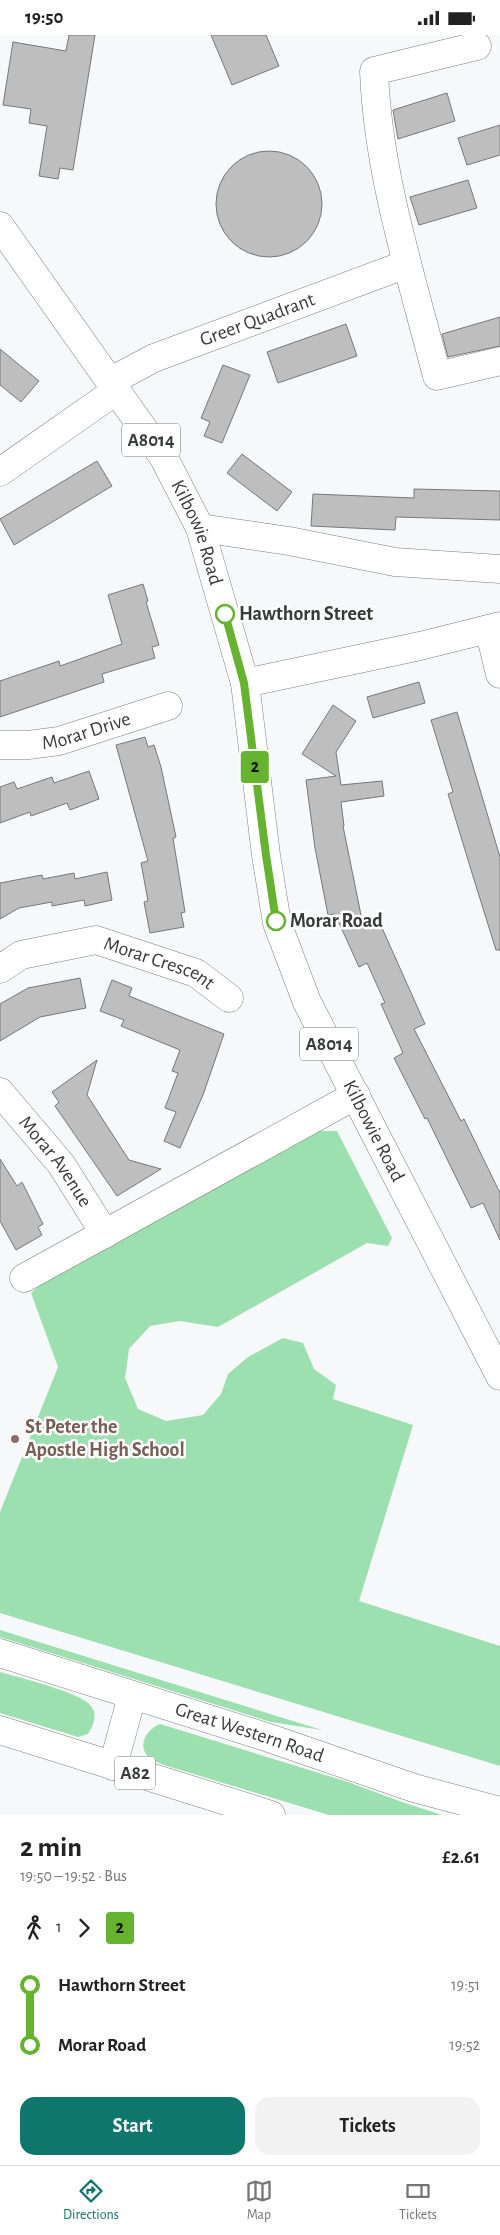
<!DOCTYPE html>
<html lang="en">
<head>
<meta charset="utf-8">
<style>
	body { margin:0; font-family:"Alegreya Sans",sans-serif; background:#f2f2f2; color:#222; height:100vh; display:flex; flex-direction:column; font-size:19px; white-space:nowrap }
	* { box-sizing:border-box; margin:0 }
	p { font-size:16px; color:#767676 }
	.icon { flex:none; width:28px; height:28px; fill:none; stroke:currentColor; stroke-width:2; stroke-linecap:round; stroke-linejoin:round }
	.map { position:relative; height:1780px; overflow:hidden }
	.panel { display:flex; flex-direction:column; background:#fff; flex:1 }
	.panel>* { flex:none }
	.badge { padding:0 10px; border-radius:4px; font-size:18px; line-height:32px }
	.map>.badge { position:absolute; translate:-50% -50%; box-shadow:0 0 0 2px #fff }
	.legs { display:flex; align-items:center; gap:8px; height:55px; padding:0 20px; font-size:16px }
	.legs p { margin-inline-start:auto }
	.overview { display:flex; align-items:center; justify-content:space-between; height:85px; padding:0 20px }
	h1 { font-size:28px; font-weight:700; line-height:38px }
	.primary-button { display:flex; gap:10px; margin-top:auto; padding:10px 20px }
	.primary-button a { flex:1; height:58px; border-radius:15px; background:#0f766e; color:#fff; font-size:20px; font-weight:700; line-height:58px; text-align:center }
	.primary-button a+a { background:#f2f2f2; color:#222 }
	ul { padding:0 20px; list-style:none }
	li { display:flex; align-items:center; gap:18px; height:60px; font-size:19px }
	li i { display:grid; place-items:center; width:8px; height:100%; margin:0 6px; background:currentColor }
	li i::after { content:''; width:12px; height:12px; margin:-6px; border:4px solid; border-radius:50%; background:#fff }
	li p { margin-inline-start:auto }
	li:first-child i { background:linear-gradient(#0000 50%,currentColor 0) }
	li:last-child i { background:linear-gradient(currentColor 50%,#0000 0) }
	.status { display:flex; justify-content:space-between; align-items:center; height:35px; padding:0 25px; background:#fff; direction:ltr }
	.status svg { height:14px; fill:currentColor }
	.tab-bar { display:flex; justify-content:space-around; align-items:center; height:70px; border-top:1px solid #e0e0e0; background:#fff; font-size:14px; color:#767676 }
	.tab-bar a { display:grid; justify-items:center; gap:2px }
	.tab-bar .on { color:#0f766e }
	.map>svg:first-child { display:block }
</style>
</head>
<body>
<div class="status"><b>19:50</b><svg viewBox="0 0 49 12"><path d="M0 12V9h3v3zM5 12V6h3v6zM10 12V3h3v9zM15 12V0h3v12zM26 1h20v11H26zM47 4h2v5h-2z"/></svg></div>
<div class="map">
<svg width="500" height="1780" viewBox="0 0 500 1780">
	<rect width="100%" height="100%" fill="#f7f8f9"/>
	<g fill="#9de0b0">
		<path d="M313 1096H337L392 1203 388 1211 367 1208 218 1292 180 1286 150 1291 129 1314 125 1343 138 1374 166 1386 203 1380 221 1359 228 1339 248 1322 283 1303 303 1308 314 1334 336 1350 333 1364 413 1390 359 1566 500 1611V1731L0 1578V1477L58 1332 31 1258 53 1238Z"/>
		<path d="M0 1595 322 1695 271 1687 0 1602Z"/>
		<path d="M0 1637C17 1642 83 1658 91 1671 98 1680 93 1691 88 1699L78 1702 0 1678Z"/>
		<path d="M160 1689 348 1747 402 1767 442 1780H329L164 1730C157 1727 150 1725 146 1719 138 1707 149 1693 160 1689Z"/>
	</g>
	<g fill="#bebebf" stroke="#787879">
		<path d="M69 0H95L73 135 60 133 58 144 39 141 47 91 29 88 31 74 3 70 13 7 66 16Z"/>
		<path d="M211 0H266L279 31 232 50Z"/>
		<path d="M447 58 455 86 398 104 393 75Z"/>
		<path d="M500 90V120L467 130 458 103Z"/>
		<circle cx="269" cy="169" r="53"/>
		<path d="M468 145 477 173 419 190 410 162Z"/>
		<path d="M500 282V311L448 322 442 299Z"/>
		<path d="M346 289 357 321 278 348 267 317Z"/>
		<path d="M0 314 39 346 21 367 0 350Z"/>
		<path d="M223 330 250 340 222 408 204 401 210 387 201 383Z"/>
		<path d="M242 419 292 457 277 476 227 438Z"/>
		<path d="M97 426 112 451 14 510 0 484Z"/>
		<path d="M414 454 500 456V485L396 482 395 495 311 491 313 459 414 463Z"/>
		<path d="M143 549 148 566 146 567 159 610 152 612 155 623 102 639 104 647 0 682V646L59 626 60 631 122 609 108 560Z"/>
		<path d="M419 647 425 668 373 683 367 662Z"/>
		<path d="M333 670 356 686 336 717 341 750 382 746 384 761 341 767 344 791H343L363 890 378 884 425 989 414 994 461 1086 464 1084 500 1158V1205L483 1168 471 1173 427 1083 425 1084 394 1023 403 1018 381 969 385 968 367 928 359 932 335 879 328 880 315 813 306 745 336 741 302 719Z"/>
		<path d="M457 677 500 822V915H496L472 838 448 759 453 757 431 685Z"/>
		<path d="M145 702 148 712 154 710 161 732 176 802 173 803 185 877 181 878 184 892 150 898 144 867 148 866 141 828 148 826 116 710Z"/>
		<path d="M89 736 99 764 70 775 67 768 31 781 30 777 0 788V752L14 747 17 754 52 742 54 748Z"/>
		<path d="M107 837 112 865 85 871 84 865 52 871V867L19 873 0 884V848L42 840 43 844 74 838 75 844Z"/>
		<path d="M80 943 86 973 40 982 0 1006V969L28 953Z"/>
		<path d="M112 945 132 953 129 961 224 999 203 1060 180 1113 164 1106 176 1077 165 1073 178 1038 172 1036 180 1015 121 991 124 985 100 976Z"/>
		<path d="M97 1025 87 1060 129 1125 161 1134 117 1161 55 1071 59 1067 52 1057Z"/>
		<path d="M0 1124 17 1151 22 1147 43 1189 38 1192 42 1200 16 1215 0 1186Z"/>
	</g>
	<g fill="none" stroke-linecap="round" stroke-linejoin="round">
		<g stroke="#7e7e7f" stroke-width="29">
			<g id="minor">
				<path d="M477 11 374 36C378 140 411 240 437 341L500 326"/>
				<path id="s1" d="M111 346 154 323 407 229"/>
				<path d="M0 437 117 355"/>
				<path d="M200 493 289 506 395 527 500 534"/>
				<path d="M489 594 500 639"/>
				<path d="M245 648 420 611 500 591"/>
				<path id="s2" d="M0 710H28L59 706 168 671"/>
				<path id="s3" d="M0 934 21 920 96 905 196 938 229 963"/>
				<path id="s4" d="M0 1057 61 1129 105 1199"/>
				<path d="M24 1243 356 1060"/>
				<path d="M113 1731 132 1661"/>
			</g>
		</g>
		<g stroke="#7e7e7f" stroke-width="29">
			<g id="major">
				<path id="s5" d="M0 191 164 423 200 493 245 648 266 820 277 888 307 967 500 1341"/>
				<path id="s6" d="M0 1618 269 1703 414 1753 500 1776"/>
				<path d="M0 1695 271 1780"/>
			</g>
		</g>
		<use href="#minor" stroke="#fff" stroke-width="28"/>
		<use href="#major" stroke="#fff" stroke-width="28"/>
	</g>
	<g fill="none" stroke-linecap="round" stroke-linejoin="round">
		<g stroke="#fff" stroke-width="11">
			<path id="line-1" d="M225 579 244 648 266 820 276 886"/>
		</g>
		<use href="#line-1" stroke="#65b32e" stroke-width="8"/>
	</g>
	<g fill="#fff" stroke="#65b32e" stroke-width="2.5">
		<circle cx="225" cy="579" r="9"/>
		<circle cx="276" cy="886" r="9"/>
	</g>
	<circle fill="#8d6e63" stroke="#fff" stroke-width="2" cx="15" cy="1404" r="5"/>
	<g text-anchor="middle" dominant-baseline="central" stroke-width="5" stroke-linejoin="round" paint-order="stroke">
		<g fill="#fff" stroke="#747575" stroke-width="1">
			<rect x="122" y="388.5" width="58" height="33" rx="4"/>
			<rect x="300" y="992.5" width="58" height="33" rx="4"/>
			<rect x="115" y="1721.5" width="40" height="33" rx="4"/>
		</g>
		<g font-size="19" font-weight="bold" fill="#393a3a">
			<text x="151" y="405">A8014</text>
			<text x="329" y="1009">A8014</text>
			<text x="135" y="1738">A82</text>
		</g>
		<g font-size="20" fill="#393a3a" stroke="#fff">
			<text stroke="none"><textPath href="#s1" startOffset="159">Greer Quadrant</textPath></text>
			<text stroke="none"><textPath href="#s5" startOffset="366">Kilbowie Road</textPath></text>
			<text stroke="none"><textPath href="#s2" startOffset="88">Morar Drive</textPath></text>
			<text stroke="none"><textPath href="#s3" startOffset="169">Morar Crescent</textPath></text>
			<text stroke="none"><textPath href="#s5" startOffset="996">Kilbowie Road</textPath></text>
			<text stroke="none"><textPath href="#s4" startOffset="89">Morar Avenue</textPath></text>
			<text stroke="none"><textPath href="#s6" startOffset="262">Great Western Road</textPath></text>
		</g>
		<g font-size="20" font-weight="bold" fill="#393a3a" stroke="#fff" text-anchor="start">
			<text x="239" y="579">Hawthorn Street</text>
			<text x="290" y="886">Morar Road</text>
		</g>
		<g font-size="20" font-weight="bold" fill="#785e54" stroke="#fff" text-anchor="start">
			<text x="25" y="1392">St Peter the<tspan x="25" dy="23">Apostle High School</tspan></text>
		</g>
	</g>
</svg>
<b class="badge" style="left:255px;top:732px;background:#65b32e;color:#111">2</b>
</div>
<section class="panel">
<div class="overview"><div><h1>2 min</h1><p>19:50 – 19:52 · Bus</p></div><b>£2.61</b></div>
<div class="legs"><svg class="icon" aria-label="walk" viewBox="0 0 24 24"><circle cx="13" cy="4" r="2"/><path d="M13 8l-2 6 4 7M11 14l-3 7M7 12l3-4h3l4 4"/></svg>1<svg class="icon" aria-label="forward" viewBox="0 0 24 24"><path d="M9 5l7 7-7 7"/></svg><b class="badge" style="background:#65b32e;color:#111">2</b></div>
<ul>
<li><i style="color:#65b32e"></i><b>Hawthorn Street</b><p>19:51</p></li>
<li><i style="color:#65b32e"></i><b>Morar Road</b><p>19:52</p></li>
</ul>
<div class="primary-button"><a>Start</a><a>Tickets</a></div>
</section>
<nav class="tab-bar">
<a class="on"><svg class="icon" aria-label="directions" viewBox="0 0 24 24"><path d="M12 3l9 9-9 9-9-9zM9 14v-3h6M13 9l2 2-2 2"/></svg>Directions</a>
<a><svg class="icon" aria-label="map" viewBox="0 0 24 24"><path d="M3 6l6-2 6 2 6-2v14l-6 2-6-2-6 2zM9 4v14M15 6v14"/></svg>Map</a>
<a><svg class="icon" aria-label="tickets" viewBox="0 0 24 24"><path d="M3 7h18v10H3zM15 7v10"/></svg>Tickets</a>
</nav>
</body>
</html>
